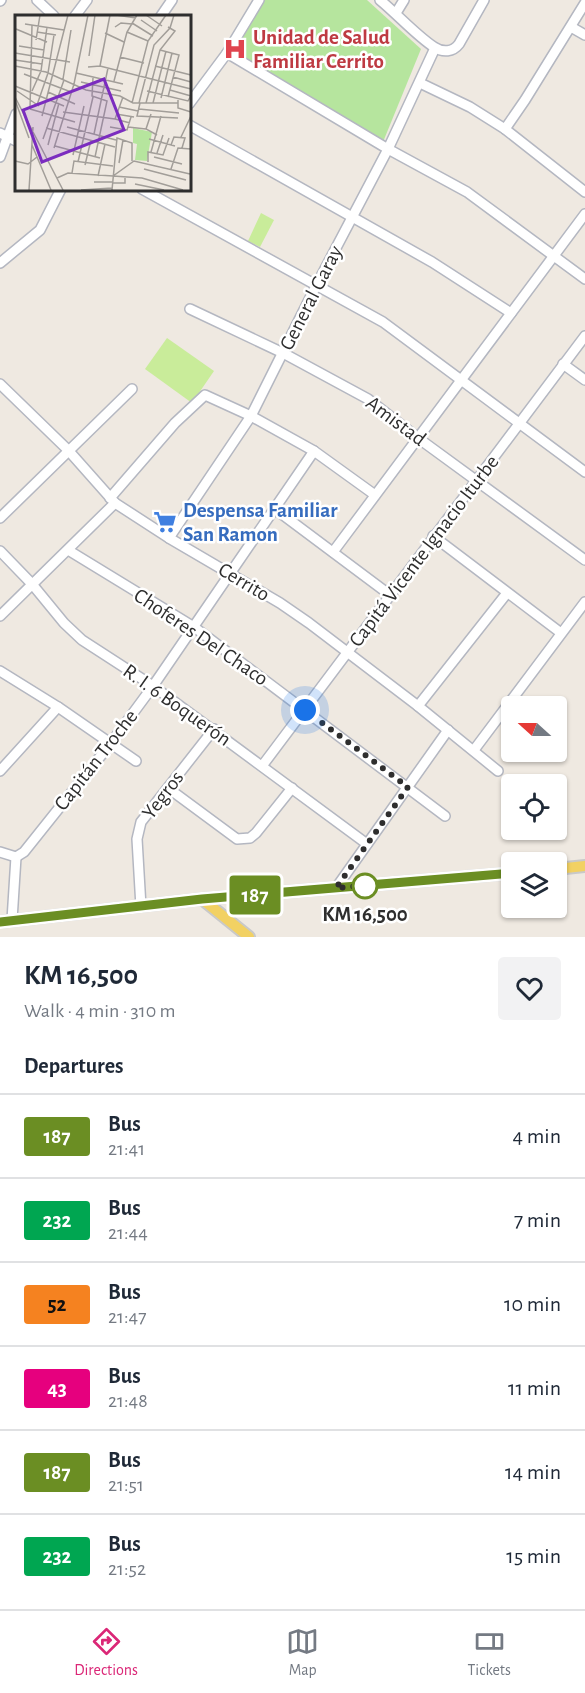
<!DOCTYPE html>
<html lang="en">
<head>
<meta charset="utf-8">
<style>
	body { margin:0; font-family:"Alegreya Sans",sans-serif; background:#f2f2f3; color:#1f2937; height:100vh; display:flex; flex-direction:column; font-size:22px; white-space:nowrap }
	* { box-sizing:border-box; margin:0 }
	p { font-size:20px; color:#747a83 }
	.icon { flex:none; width:33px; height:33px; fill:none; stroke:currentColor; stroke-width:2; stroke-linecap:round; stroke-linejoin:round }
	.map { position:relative; height:937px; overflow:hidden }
	.drawer { display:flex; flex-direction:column; background:#fff; flex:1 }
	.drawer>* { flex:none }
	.badge { padding:0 12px; border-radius:4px; font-size:21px; line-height:39px }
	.needle { width:39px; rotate:291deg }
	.buttons { position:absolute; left:501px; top:696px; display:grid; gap:12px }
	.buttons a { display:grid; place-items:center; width:66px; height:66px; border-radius:6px; background:#fff; box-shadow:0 2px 4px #0004; font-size:30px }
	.you { position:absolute; width:30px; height:30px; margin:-15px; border:4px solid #fff; border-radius:50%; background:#1a73e8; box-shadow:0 0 0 9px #1a73e833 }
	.map>.badge { position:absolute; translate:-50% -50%; box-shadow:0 0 0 3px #fff }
	h2 { padding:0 24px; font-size:22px; line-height:54px }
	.round { display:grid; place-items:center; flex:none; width:63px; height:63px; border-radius:6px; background:#f2f2f3 }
	.overview { display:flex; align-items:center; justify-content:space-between; height:102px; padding:0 24px }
	h1 { font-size:28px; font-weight:700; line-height:45px }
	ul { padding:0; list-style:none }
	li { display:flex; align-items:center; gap:18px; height:84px; padding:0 24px; border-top:2px solid #e0e1e3 }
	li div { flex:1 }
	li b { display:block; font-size:22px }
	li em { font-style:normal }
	li .badge { min-width:66px; font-weight:700; text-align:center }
	.dock { display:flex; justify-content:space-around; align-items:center; height:84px; border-top:2px solid #e0e1e3; background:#fff; font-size:16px; color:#747a83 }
	.dock a { display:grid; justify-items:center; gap:3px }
	.dock .current { color:#db2777 }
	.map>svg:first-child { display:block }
</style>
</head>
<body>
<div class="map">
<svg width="585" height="937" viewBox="0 0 585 937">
	<rect width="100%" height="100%" fill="#efe9e1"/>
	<path fill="#b6e59e" d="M262 0H367L421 49 383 142 230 52Z"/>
	<g fill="#c9ec9a">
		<path d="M261 213 274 220 260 247 248 241Z"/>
		<path d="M167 338 214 371 192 403 145 369Z"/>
	</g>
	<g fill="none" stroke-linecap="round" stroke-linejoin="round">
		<g stroke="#b4b7c1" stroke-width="12">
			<g id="minor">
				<path d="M37 0 54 16"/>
				<path d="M380 0C397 14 417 36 434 47 443 53 453 52 459 44L484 0"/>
				<path d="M0 1 1 0"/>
				<path d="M396 13 404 0"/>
				<path d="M75 16 87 0"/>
				<path d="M161 16 172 0"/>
				<path d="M571 27 585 35"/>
				<path d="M227 53 259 0"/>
				<path d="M420 83 470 107 505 129 585 192"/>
				<path d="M189 104 227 53 388 149 467 192 585 279"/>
				<path d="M189 125 432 262 511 313"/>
				<path d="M505 129 525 100 585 3"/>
				<path d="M0 133 16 141"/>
				<path d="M0 157 16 114"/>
				<path d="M142 189 383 322 585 472"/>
				<path d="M0 263 40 230 61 189"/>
				<path d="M190 309 283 353 368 399 418 438 585 560"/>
				<path d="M563 364 585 380"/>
				<path d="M0 384 68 450 115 503 169 538 280 603 309 623 418 706 498 771"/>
				<path d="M110 498 175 423 205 395 251 416 314 451 375 495"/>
				<path d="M275 509 390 595"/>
				<path d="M0 518 132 389"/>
				<path d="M433 536 561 633"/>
				<path d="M169 538 251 416 316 286 388 149 435 48"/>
				<path d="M68 550 194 627 445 816"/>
				<path d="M0 551 32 584 64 623 82 640 153 686 367 844"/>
				<path d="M333 552 585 214"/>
				<path d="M0 616 115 503"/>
				<path d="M0 671 58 707 136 761"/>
				<path d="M418 706 507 593"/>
				<path d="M474 750 585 602"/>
				<path d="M262 766 585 336"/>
				<path d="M0 771 58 707"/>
				<path d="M168 788 237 839 250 838 256 833 292 788"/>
				<path d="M0 852 16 857"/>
				<path d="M16 857 24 852 111 743 153 686 314 451"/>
				<path d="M336 888 448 730"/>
				<path d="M141 907 137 839 141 822 214 729"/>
				<path d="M12 920 16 857"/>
			</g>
		</g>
		<g stroke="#c9c9c9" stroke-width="14">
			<g id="major">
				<path d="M556 869 585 866"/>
				<path d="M202 899 249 937"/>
				<path d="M0 922 202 899 512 873"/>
			</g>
		</g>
		<use href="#minor" stroke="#fff" stroke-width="9"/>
		<use href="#major" stroke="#f2d163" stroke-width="10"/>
	</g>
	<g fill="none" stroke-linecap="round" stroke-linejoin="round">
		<g stroke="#fff" stroke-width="14">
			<path id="line" d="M0 922 202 899 512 873"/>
		</g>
		<use href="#line" stroke="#6b8e23" stroke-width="9"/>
		<path stroke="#2e2e2e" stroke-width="6" stroke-dasharray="0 10.8" d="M305 710 408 787 336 888 371 885 365 886"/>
	</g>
	<defs>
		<g id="hospital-bare" transform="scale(1.8)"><path d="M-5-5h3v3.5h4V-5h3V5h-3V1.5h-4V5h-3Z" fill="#e0444e" stroke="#fff" stroke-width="2.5" paint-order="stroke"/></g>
		<g id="supermarket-bare" transform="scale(1.8)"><path d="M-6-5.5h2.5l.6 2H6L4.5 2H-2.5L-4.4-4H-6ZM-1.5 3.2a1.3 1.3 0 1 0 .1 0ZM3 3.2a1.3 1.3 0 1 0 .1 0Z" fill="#3f7fe0" stroke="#fff" stroke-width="2.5" paint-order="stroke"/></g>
	</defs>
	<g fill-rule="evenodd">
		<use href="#hospital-bare" x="235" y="49"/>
		<use href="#supermarket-bare" x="165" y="522"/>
	</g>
	<circle fill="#fff" stroke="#6b8e23" stroke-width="3" cx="365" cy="886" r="12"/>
	<g text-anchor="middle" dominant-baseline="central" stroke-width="5" stroke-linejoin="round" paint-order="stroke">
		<g font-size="21" font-weight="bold" fill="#be3a42" stroke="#fff" text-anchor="start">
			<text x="253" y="37">Unidad de Salud<tspan x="253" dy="24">Familiar Cerrito</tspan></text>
		</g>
		<g font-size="21" fill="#2e2e2e" stroke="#fff">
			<text transform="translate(311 298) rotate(-63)">General Garay</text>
			<text transform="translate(396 421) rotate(37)">Amistad</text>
			<text transform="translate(424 551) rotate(-53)">Capitá Vicente Ignacio Iturbe</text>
			<text transform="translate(244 582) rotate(31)">Cerrito</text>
			<text transform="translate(201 637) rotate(34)">Choferes Del Chaco</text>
			<text transform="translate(177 705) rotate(35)">R. I. 6 Boquerón</text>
			<text transform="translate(96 760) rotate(-52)">Capitán Troche</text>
			<text transform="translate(163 795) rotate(-53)">Yegros</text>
		</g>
		<g font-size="21" font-weight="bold" fill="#366cbe" stroke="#fff" text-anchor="start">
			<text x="183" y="510">Despensa Familiar<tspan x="183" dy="24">San Ramon</tspan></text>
		</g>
		<g font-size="21" font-weight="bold" fill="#2e2e2e" stroke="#fff">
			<text x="365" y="914">KM 16,500</text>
		</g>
	</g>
	<g transform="translate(15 15)">
		<rect width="176" height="176" fill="#efe9e1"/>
		<path d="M118 113 137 117 132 146 120 145 122 129 118 128Z" fill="#b6e59e"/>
		<path fill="none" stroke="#a29e99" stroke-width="1.5" d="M101 0 121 3M131 0 147 11M126 5 142 16M117 8 138 21M10 9 49 15M100 12 106 8 117 9M1 14 32 27M22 17 41 20M112 17 133 26M90 18 109 27M21 25 25 0M4 31 29 35M145 35 164 40 153 82M0 38 55 47M74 41 80 0M105 42 129 48M0 45 27 49M0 51 31 57 71 75 105 81 118 88H163M85 51 95 0M140 51 176 60M73 52 85 51 176 74M61 58 108 69M9 59 56 77M158 62 176 67M78 63 77 81 92 86 80 142M48 64 56 15M99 66 112 17 122 0M66 67 106 76M0 71 49 91M2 76 24 91M17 76 26 56 32 12M132 76 173 86 176 81 155 75M33 77 60 89M0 82 48 175M108 82 100 104 115 108M146 83 157 38M0 85 14 123M163 85V93L176 97M117 88 133 26 151 0M124 88 139 30 155 13 159 0M125 88 122 101 163 103M131 88 145 35 160 16 153 12M138 88 151 36M22 90 33 58 39 20M104 92 123 96M15 94 17 10M15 94 60 107M124 94 164 98M48 97 100 104M101 99 119 102M136 99 131 114 142 120M27 101 53 0M52 112 101 125M95 112 112 115 116 102M113 112 131 114M31 113 100 132M79 119 93 53M166 122 176 101M28 124 49 65M134 124 160 131M17 130 36 175M33 130 44 88M156 130 159 122 170 123 167 133M40 131 85 143M39 133 59 69 73 0M136 137 146 101M142 138 148 120M58 140 69 91M139 142 167 149M0 146 13 149 22 142M63 147 78 82M133 147V137L148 140 154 123M104 148 108 125M70 150 76 125M129 154 171 165M156 154 163 133 176 134M57 158 59 146 98 151M83 161 90 129M98 161 127 163 168 175M42 163 53 158 98 161 119 146 175 159M79 167H97M97 168H110V162M120 169 149 175M14 175 18 112M66 175 97 173M97 175 102 123 117 128V146"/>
		<path fill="#7b2cbf" fill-opacity="0.15" stroke="#7b2cbf" stroke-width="3" d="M89 64 109 115 27 147 8 95Z"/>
		<rect width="176" height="176" fill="none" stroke="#2e2e2e" stroke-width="3"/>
	</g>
</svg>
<div class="buttons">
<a><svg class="needle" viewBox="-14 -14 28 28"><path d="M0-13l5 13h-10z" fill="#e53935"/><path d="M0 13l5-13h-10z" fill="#747a83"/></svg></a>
<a><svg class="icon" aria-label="locate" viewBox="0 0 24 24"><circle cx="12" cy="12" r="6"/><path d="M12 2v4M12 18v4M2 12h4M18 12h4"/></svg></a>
<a><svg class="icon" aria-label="layers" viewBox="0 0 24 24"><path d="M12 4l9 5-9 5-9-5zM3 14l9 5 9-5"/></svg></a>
</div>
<div class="you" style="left:305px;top:710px"></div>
<b class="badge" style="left:255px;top:895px;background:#6b8e23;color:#fff">187</b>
</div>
<section class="drawer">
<div class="overview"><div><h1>KM 16,500</h1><p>Walk · 4 min · 310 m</p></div><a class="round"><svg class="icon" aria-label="heart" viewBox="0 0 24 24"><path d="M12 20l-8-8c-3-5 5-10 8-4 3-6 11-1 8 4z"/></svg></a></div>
<h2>Departures</h2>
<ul>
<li><span class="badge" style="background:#6b8e23;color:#fff">187</span><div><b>Bus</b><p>21:41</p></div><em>4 min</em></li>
<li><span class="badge" style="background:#00a651;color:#fff">232</span><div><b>Bus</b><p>21:44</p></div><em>7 min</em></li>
<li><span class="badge" style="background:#f58220;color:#111">52</span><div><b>Bus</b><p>21:47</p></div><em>10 min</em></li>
<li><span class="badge" style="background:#e6007e;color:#fff">43</span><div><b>Bus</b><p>21:48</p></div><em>11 min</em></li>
<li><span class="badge" style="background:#6b8e23;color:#fff">187</span><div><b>Bus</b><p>21:51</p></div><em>14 min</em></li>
<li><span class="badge" style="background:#00a651;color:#fff">232</span><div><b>Bus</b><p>21:52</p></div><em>15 min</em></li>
</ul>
</section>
<nav class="dock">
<a class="current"><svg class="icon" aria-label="directions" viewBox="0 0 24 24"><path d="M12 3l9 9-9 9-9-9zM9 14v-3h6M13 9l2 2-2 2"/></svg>Directions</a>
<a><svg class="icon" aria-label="map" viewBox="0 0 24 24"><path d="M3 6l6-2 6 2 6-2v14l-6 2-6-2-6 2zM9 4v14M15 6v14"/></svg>Map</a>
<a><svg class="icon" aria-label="tickets" viewBox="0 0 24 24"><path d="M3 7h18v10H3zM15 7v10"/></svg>Tickets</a>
</nav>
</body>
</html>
